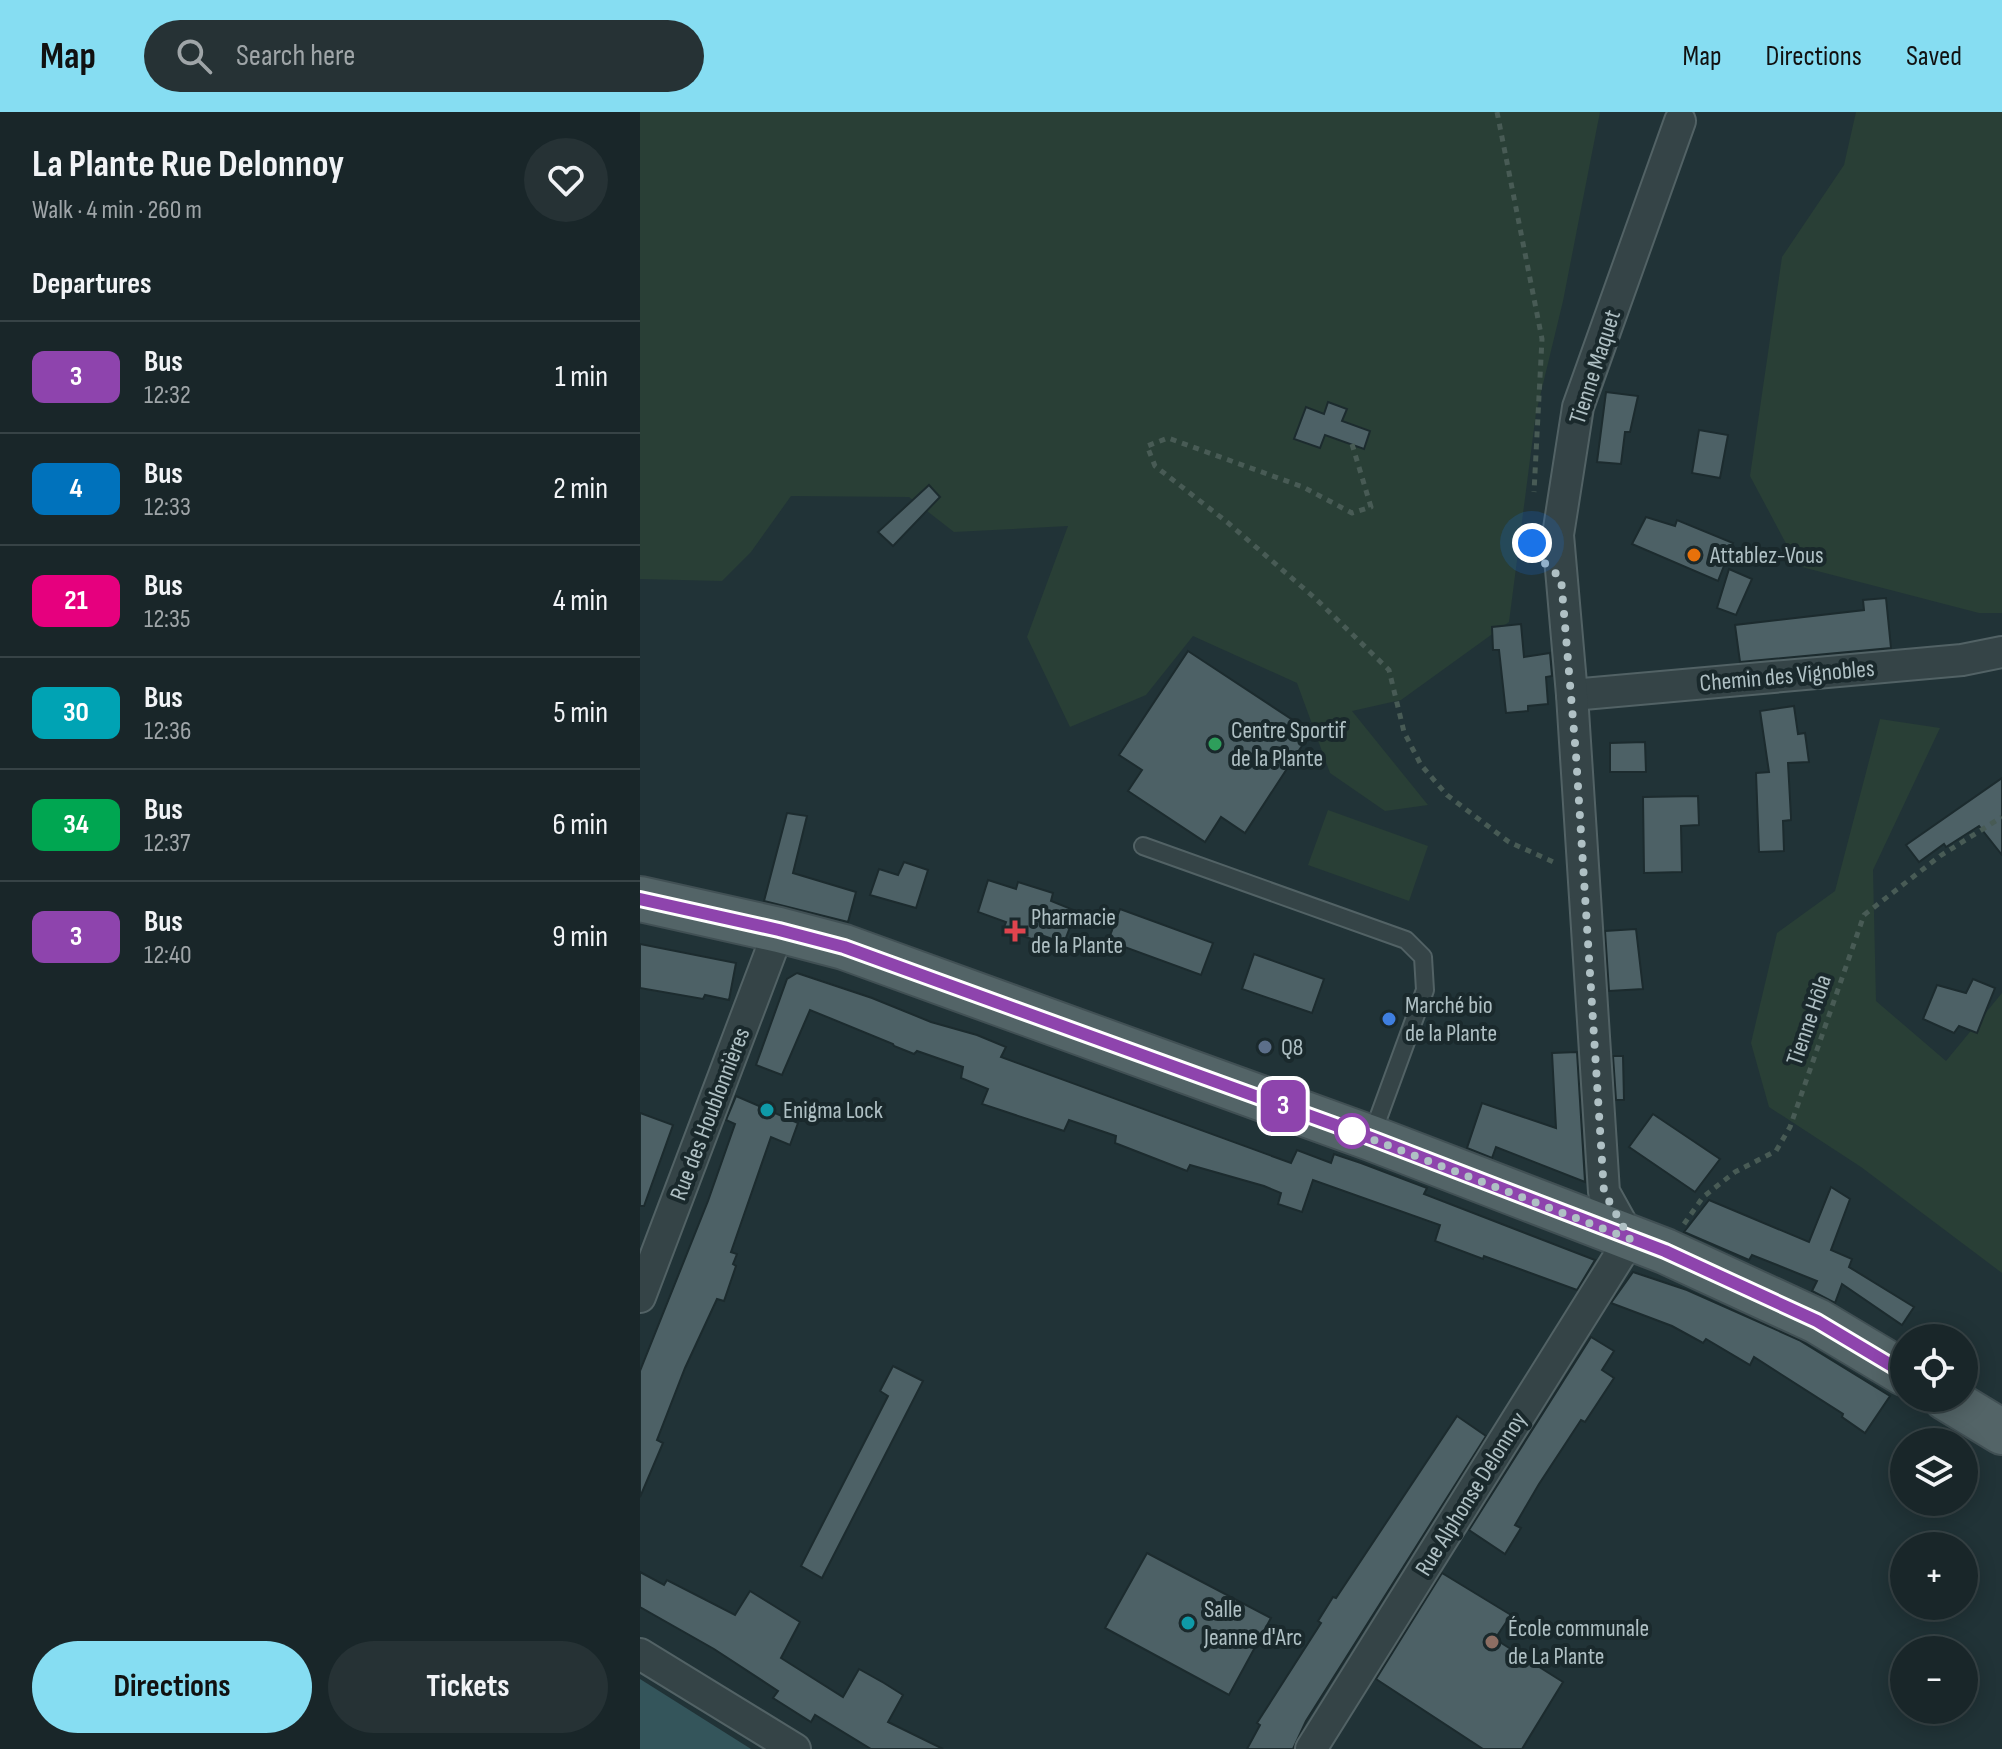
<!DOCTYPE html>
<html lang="en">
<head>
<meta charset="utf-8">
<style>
	body { margin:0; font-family:"Sofia Sans Condensed",sans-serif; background:#263235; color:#f1f3f6; height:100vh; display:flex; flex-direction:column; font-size:30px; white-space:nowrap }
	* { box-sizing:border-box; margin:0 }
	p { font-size:26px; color:#9fa5a8 }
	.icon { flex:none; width:44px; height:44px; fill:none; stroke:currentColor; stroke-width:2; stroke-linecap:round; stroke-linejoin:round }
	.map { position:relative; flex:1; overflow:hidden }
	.sheet { display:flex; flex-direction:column; background:#192629; width:640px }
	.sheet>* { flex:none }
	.badge { padding:0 16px; border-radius:12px; font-size:28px; line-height:52px }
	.fabs { position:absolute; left:1250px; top:1212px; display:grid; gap:16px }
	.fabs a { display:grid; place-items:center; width:88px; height:88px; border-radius:50%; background:#192629; box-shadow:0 4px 20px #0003,0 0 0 2px #374346; font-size:40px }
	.you { position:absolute; width:40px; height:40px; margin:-20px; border:6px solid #fff; border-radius:50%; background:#1a73e8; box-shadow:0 0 0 12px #1a73e833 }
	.map>.badge { position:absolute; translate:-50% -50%; box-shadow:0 0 0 4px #fff }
	h2 { padding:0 32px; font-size:30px; line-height:72px }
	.round { display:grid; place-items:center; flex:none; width:84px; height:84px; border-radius:42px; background:#263235 }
	.headline { display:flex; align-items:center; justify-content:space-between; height:136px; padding:0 32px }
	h1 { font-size:38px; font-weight:700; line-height:60px }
	.action { display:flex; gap:16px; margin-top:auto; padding:16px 32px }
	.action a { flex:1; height:92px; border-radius:48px; background:#86ddf2; color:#111; font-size:32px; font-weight:700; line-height:92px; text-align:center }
	.action a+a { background:#263235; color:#f1f3f6 }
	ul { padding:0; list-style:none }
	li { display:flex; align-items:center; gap:24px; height:112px; padding:0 32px; border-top:2px solid #374346 }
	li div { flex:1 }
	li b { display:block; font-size:30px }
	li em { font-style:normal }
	li .badge { min-width:88px; font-weight:700; text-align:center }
	header { display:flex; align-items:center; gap:48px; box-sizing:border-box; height:112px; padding:0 40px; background:#86ddf2; color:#111 }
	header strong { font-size:38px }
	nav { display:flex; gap:44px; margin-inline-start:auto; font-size:28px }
	.search { width:560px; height:72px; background:#263235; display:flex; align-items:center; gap:20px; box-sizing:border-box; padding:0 28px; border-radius:44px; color:#9fa5a8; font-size:30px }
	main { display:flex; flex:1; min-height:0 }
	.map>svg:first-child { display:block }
</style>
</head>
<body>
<header>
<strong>Map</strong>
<div class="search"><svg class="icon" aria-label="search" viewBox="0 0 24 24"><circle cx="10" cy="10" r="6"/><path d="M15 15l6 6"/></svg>Search here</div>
<nav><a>Map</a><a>Directions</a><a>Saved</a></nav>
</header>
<main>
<section class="sheet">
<div class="headline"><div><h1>La Plante Rue Delonnoy</h1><p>Walk · 4 min · 260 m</p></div><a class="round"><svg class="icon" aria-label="heart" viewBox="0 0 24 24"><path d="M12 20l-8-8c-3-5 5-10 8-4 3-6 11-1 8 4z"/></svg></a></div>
<h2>Departures</h2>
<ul>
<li><span class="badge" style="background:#8e44ad;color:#fff">3</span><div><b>Bus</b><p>12:32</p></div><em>1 min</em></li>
<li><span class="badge" style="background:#0072bc;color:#fff">4</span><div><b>Bus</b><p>12:33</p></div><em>2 min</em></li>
<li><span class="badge" style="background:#e6007e;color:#fff">21</span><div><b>Bus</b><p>12:35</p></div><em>4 min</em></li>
<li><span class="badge" style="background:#00a3b4;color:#fff">30</span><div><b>Bus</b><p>12:36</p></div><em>5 min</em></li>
<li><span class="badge" style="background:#00a651;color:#fff">34</span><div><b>Bus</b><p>12:37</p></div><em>6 min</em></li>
<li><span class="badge" style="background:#8e44ad;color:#fff">3</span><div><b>Bus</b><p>12:40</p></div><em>9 min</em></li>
</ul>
<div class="action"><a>Directions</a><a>Tickets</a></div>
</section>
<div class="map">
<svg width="1362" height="1637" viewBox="0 0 1362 1637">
	<rect width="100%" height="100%" fill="#213337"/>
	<g fill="#293f36">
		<path d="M0 0H960L923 189 896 301 869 510 761 588 712 599 788 693 745 699 690 661 657 571 553 524 506 583 430 615 387 525 428 414 314 420 269 385 151 384 111 440 82 469 0 467Z"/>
		<path d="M1216 0H1362V501H1339L1158 454 1110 364 1142 145 1204 53Z"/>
		<path d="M1240 607 1300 616 1233 758 1236 889 1306 949 1362 881V1161L1221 1055 1129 995 1111 931 1137 821 1195 779Z"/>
		<path d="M688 698 788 734 769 789 668 753Z"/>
	</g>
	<path fill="#34555b" d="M0 1567 111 1637H0Z"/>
	<g fill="#4d6166" stroke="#1c2b2e" stroke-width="2">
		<path d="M966 280 998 284 990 320H985L981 352 957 350Z"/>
		<path d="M688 290 707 297 702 309 730 319 724 337 685 323 680 336 654 327 666 295 684 302Z"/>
		<path d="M1059 318 1088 323 1080 366 1052 361Z"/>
		<path d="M289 373 300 385 253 434 238 420Z"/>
		<path d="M1006 405 1035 414 1037 408 1093 431 1078 469 992 432Z"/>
		<path d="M1089 457 1112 467 1096 503 1077 496Z"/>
		<path d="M1246 486 1251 536 1100 550 1095 513 1224 498 1223 488Z"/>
		<path d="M881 512 884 545 910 541 912 564 906 565 908 592 888 594V599L866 601 859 538H853L852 515Z"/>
		<path d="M548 539 671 620 605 721 581 705 565 730 488 679 502 658 479 643Z"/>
		<path d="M1154 594 1158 622 1165 621 1169 650 1148 651 1151 705V708L1143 709 1144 739 1119 740 1116 661 1129 660 1120 599Z"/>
		<path d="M1005 630 1006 660H970V631Z"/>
		<path d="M1362 666V743L1339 714 1306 735 1304 732 1279 750 1266 733Z"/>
		<path d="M1058 684 1059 713 1041 714 1042 760 1004 761 1003 685Z"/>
		<path d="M147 701 167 704 153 761 216 780 208 810 124 789Z"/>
		<path d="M264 750 288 758 276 796 230 783 239 757 258 763Z"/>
		<path d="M348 768 376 777 378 770 413 781 411 789 436 799 424 831 398 822 395 828 363 818 366 810 338 800Z"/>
		<path d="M480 797 573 831 561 863 468 829Z"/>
		<path d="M996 817 1003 877 969 879 965 819Z"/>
		<path d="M0 832 96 851 89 888 65 883 63 887 0 876Z"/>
		<path d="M614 842 684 867 672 901 602 877Z"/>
		<path d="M157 861 232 886 291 910 337 923 366 935 361 945 651 1051 657 1038 691 1051 694 1042 721 1051 787 1076 784 1082 955 1148 937 1178 844 1144 843 1147 795 1129 800 1113 673 1068 662 1100 638 1092 641 1081 624 1074 550 1053 547 1059 475 1031 476 1024 429 1008 424 1019 342 992 348 977 321 966 323 955 277 939 274 942 254 934 253 932 170 898 142 963 116 953 147 867Z"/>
		<path d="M1333 867 1355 876 1337 921 1319 914 1314 921 1283 907 1297 873 1326 881Z"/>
		<path d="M937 940 945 1070 856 1035 852 1046 827 1036 842 991 916 1016 912 941Z"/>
		<path d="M973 944H983L984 988H976Z"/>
		<path d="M96 984 158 1011 150 1033 131 1025 91 1140 97 1142 93 1152 96 1154 84 1189 77 1187 45 1256 17 1328 23 1331 0 1385V1259L68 1089 95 1012 86 1008Z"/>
		<path d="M0 1001 33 1013 4 1094H0Z"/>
		<path d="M1013 1002 1080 1047 1055 1080 989 1035Z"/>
		<path d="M1191 1075 1210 1087 1191 1138 1212 1147 1209 1155 1274 1195 1262 1213 1202 1172 1195 1191 1172 1179 1177 1169 1112 1143 1109 1148 1044 1120 1069 1088 1169 1130Z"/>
		<path d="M993 1160 1047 1178 1159 1228 1250 1284 1225 1321 1202 1305 1203 1302 1114 1245 1110 1253 1066 1227 1063 1231 1032 1214 971 1191Z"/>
		<path d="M951 1225 974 1239 962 1258 974 1266 945 1310 941 1308 899 1372 875 1413 881 1416 865 1442 829 1418Z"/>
		<path d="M253 1254 283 1269 182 1466 161 1454 248 1284 240 1279Z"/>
		<path d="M817 1304 846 1324 666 1609 653 1637H607L620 1613 617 1611 681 1511 678 1509 693 1485 696 1486Z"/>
		<path d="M507 1441 631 1506 589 1583 465 1516Z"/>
		<path d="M0 1460 24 1473 27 1468 95 1503 110 1479 160 1510 141 1546 203 1585 219 1557 244 1571 263 1583 248 1610 303 1637H231L175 1603 171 1610 133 1586 138 1579 74 1537 0 1495Z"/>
		<path d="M802 1461 871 1503 855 1527 923 1570 882 1637H843L736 1567Z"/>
	</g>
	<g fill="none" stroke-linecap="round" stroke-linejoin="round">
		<g stroke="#526265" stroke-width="20">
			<path id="lane" d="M503 734 766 828 783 845 785 878 732 1023"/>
		</g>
		<g stroke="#526265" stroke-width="34">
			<g id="street">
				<path d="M932 583 1322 548 1362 540"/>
				<path d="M0 1185 139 818"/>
				<path d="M0 1542 155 1637"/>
				<path d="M671 1637 990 1127 964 1080 932 583 918 423 938 295 1040 9"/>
			</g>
		</g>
		<g stroke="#415054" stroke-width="48">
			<g id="primary">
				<path d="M0 787 139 818 204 835 731 1026 1025 1139 1177 1209 1264 1261"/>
				<path d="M1306 1286 1362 1320"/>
			</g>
		</g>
		<g stroke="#485b55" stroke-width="5" stroke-dasharray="6 6" stroke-linecap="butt">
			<path d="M857 0 902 227 894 380"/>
			<path d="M712 332 731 395 712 401 663 375 528 326 507 334 515 354 587 410 676 487 749 558 764 620 781 653 807 683 869 730 918 752"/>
			<path d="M1044 1112 1063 1085 1095 1060 1136 1039 1150 1015 1224 803 1300 744 1362 705"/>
		</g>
		<use href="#lane" stroke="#354447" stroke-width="16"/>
		<use href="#street" stroke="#354447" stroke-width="30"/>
		<use href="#primary" stroke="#536467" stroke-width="44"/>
	</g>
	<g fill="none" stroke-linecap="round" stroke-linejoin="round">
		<g stroke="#fff" stroke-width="18">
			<path id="line" d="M0 787 139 818 204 835 731 1026 1025 1139 1177 1209 1264 1261"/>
		</g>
		<use href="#line" stroke="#8e44ad" stroke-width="12"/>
		<path stroke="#afc0c4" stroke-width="8" stroke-dasharray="0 14.4" d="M712 1019 703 1016 990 1127 964 1080 936 643 921 466 906 453 892 431"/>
	</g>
	<circle fill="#e8710a" stroke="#1a292c" stroke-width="3" cx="1054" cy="443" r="8"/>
	<circle fill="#2e9e5b" stroke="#1a292c" stroke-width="3" cx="575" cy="632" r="8"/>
	<path fill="#e0444e" stroke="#1a292c" stroke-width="3" d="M371 807h8v8h8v8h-8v8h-8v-8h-8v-8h8z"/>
	<circle fill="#3f7fe0" stroke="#1a292c" stroke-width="3" cx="749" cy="907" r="8"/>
	<circle fill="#5c6f8a" stroke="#1a292c" stroke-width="3" cx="625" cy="935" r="8"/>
	<g fill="#0f9aa8" stroke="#1a292c" stroke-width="3">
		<circle cx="127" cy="998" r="8"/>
		<circle cx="548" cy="1511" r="8"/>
	</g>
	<circle fill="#fff" stroke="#8e44ad" stroke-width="4" cx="712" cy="1019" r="16"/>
	<circle fill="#8d6e63" stroke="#1a292c" stroke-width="3" cx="852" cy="1530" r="8"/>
	<g text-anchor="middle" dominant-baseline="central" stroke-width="8" stroke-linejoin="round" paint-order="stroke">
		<g font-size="24" fill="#afc0c4" stroke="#1a292c">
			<text transform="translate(955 255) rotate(-72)">Tienne Maquet</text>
			<text transform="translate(1147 564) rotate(-5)">Chemin des Vignobles</text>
			<text transform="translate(1169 908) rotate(-71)">Tienne Hôla</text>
			<text transform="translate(70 1002) rotate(-69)">Rue des Houblonnières</text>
			<text transform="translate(831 1382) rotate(-58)">Rue Alphonse Delonnoy</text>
		</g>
		<g font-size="24" fill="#afc0c4" stroke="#1a292c" text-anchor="start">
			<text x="1070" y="443">Attablez-Vous</text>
			<text x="591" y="618">Centre Sportif<tspan x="591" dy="28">de la Plante</tspan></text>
			<text x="391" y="805">Pharmacie<tspan x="391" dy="28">de la Plante</tspan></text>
			<text x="765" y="893">Marché bio<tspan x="765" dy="28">de la Plante</tspan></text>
			<text x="641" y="935">Q8</text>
			<text x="143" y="998">Enigma Lock</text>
			<text x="564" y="1497">Salle<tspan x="564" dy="28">Jeanne d'Arc</tspan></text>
			<text x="868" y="1516">École communale<tspan x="868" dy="28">de La Plante</tspan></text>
		</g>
	</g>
</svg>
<div class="fabs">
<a><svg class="icon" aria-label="locate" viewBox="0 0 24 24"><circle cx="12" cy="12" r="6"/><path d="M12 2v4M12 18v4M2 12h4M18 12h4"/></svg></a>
<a><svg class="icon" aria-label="layers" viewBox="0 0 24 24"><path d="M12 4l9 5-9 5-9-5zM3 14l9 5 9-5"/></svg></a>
<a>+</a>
<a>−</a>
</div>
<div class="you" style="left:892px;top:431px"></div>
<b class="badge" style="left:643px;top:994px;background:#8e44ad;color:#fff">3</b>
</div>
</main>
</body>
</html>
